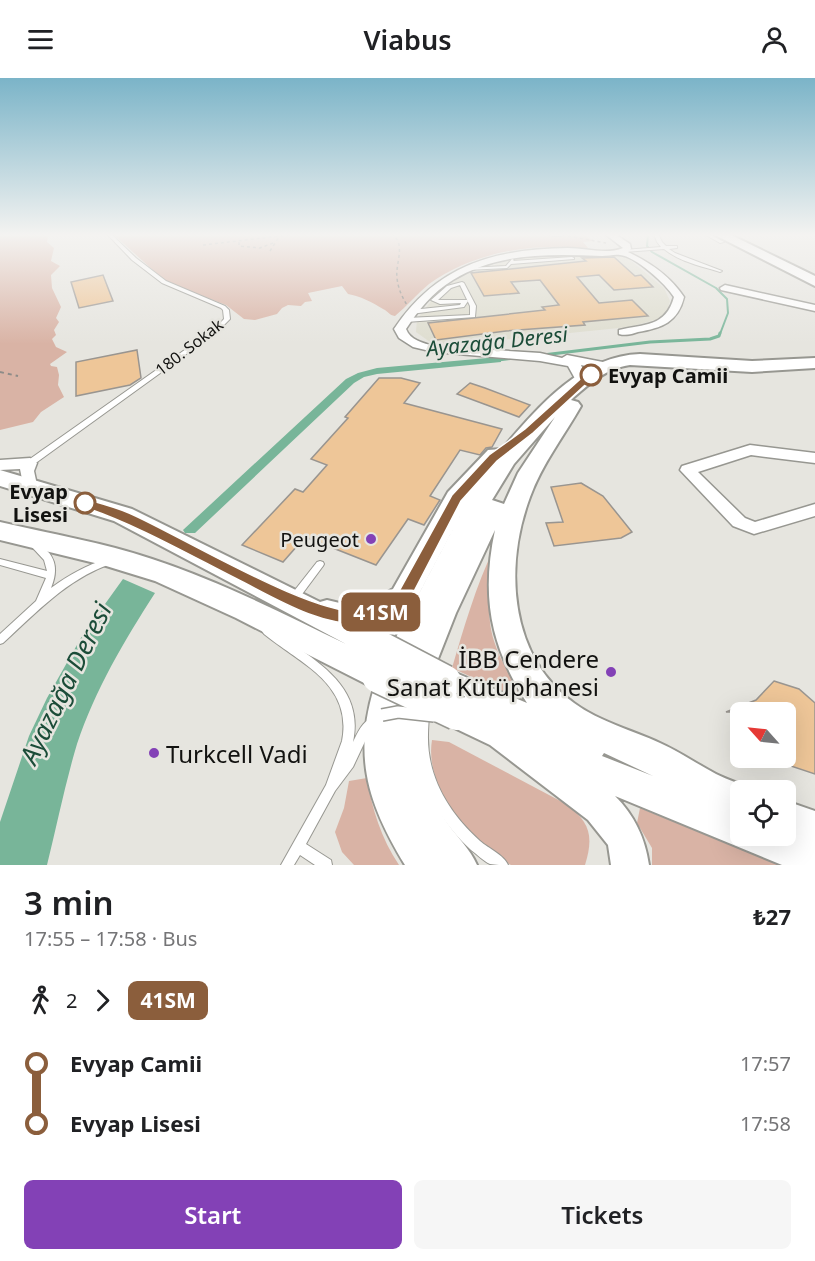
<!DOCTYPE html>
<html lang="en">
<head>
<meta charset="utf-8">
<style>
	body { margin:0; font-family:"Noto Sans",sans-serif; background:#f6f6f6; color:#202124; height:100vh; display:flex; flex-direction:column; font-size:22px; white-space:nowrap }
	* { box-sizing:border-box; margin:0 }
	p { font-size:20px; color:#757577 }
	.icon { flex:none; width:33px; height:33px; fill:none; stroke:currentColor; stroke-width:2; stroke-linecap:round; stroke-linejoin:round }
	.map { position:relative; height:787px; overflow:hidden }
	.side { display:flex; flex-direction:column; background:#fff; flex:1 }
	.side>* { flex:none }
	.badge { padding:0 12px; border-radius:9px; font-size:21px; line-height:39px }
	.needle { width:39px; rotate:297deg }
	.tools { position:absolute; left:730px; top:624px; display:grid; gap:12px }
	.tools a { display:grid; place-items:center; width:66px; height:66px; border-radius:9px; background:#fff; box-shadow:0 6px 24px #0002; font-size:30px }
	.map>.badge { position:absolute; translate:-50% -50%; box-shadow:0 0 0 3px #fff }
	.legs { display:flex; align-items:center; gap:9px; height:66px; padding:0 24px; font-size:20px }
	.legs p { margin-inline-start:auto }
	.summary { display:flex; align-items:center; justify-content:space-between; height:102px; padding:0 24px }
	h1 { font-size:33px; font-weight:600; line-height:45px }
	.button { display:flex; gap:12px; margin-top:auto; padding:12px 24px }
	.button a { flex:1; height:69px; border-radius:9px; background:#8341b6; color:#fff; font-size:24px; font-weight:600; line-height:69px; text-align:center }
	.button a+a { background:#f6f6f6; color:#202124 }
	ul { padding:0 24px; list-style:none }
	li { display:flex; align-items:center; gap:21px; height:60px; font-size:22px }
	li i { display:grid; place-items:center; width:9px; height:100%; margin:0 8px; background:currentColor }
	li i::after { content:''; width:15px; height:15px; margin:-8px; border:4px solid; border-radius:50%; background:#fff }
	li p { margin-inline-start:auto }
	li:first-child i { background:linear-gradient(#0000 50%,currentColor 0) }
	li:last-child i { background:linear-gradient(currentColor 50%,#0000 0) }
	header { display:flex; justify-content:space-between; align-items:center; height:78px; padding:0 24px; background:#fff; font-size:27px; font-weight:600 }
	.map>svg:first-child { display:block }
</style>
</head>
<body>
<header><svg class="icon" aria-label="menu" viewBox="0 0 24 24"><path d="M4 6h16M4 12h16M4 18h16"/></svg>Viabus<svg class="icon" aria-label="person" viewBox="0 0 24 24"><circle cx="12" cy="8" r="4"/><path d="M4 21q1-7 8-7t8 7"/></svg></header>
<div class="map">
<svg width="815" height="787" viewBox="0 0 815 787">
	<rect width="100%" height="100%" fill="#e6e5df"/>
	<path fill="#deddcf" d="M567 175 624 177 664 210 670 223 667 233 659 241 629 249 450 267 430 264 416 254 417 241 439 213 463 197 515 180Z"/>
	<g fill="#d9b3a5">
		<path d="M0 156H54L48 159 47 164 54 170 51 183 60 188 51 197 52 210 61 229 56 240 59 244 54 252 56 257 52 261 56 269 67 274 50 286 51 288 57 289 59 297 58 307 64 319 41 334 33 344 0 352Z"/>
		<path d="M113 156H583L593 163 583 164 588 170C533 165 475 173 429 206 417 216 407 228 395 238 389 237 389 234 383 231 372 224 360 218 348 216L342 208 308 215 312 223 305 224 301 228 288 227 282 230 277 236 255 242 244 241 226 227 166 204Z"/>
		<path d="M494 470C490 499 485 535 494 563 500 583 512 600 522 617L519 621 452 590C464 549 476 508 494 470Z"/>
		<path d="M432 662 449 664 566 726C590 744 594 758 585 787H511C470 769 424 709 432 662Z"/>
		<path d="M367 700C372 731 381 760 399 787H354L342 774 335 754 344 730 349 703Z"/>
		<path d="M640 730 780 787H652V770L637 745Z"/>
	</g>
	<path fill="#78b599" d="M123 501 155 515C124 563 95 612 77 666 65 706 57 747 47 787H0V744L29 658 47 620 82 558Z"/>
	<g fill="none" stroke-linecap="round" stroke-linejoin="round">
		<path stroke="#78b599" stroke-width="2" d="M648 156 647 168 652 174 716 210 727 221 728 235 720 256"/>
		<g stroke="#78b599" stroke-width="3">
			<path d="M543 277 650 264 710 261 719 258 720 255"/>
			<path d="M498 282 515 280"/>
		</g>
		<path fill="#78b599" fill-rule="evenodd" d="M498 279 501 280V284L377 296 364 299 354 305 195 455H185L183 452 346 301 358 295 377 290Z"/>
	</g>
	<g fill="#eec698" stroke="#999590" stroke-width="1.5">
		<path d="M614 179 635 198 641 197 653 209 614 212 599 197 577 199 599 225 632 222 648 238 583 244 585 247 506 253 436 262 428 245 545 232 542 229 559 227 540 202 511 204 519 215 484 218 471 195 586 183 582 180Z"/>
		<path d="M103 197 113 223 79 230 71 204Z"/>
		<path d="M137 272 141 300 130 307 76 318V284Z"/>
		<path d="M379 300H401L420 305 404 325 502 351 492 369 486 370 480 377 460 372 430 418 440 422 424 447 408 441 376 487 305 459 283 484 242 467 295 411 303 414 327 387 311 381 348 340 345 339Z"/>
		<path d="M470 305 485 310 530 327 519 339 457 316Z"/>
		<path d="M581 405 603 418 632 454 621 460 554 468 546 445 563 444 551 409Z"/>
		<path d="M774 603 799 611 815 625V696L770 681V680H788L786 679V634H726L756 622Z"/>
	</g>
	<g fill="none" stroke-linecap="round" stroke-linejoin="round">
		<g stroke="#979791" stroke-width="2">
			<g id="service">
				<path d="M107 156H111L136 180 166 203 225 228 229 232 230 241 217 254 33 387H27L26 385 27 383 213 252 224 241 223 232 221 230 162 205 132 182Z"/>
				<path d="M546 156H562L564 157C560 159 550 158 546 156Z"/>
				<path d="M654 156H658L662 164 666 168H677V170L669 171 675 175 722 193 720 194C701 188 680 184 664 171L624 174 622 173 624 172 661 169 657 164Z"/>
				<path d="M704 156H709L724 164 720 165Z"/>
				<path d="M572 179 574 180V181L511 186 507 190 467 192 465 191 467 190 506 188 512 181 514 182 513 183Z"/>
				<path d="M462 204 464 205 476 228 475 239 406 244 403 242 406 240 470 237V228L460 207 451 210 438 222H467L468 223 464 229 411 236 408 234 411 232 460 227 461 225 440 226 431 222 447 208Z"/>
				<path d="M35 465C56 474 59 491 51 510 69 497 86 487 107 481L110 482 111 484 110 486C66 502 37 534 3 565L0 566V556L36 523 46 500 0 487V481L47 493 44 482 31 468 32 466Z"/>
				<path d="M320 483 323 484 324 486 323 488 297 523 294 524 291 523 289 520 291 517 317 484Z"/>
				<path d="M267 549C277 553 285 561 294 567 329 591 363 616 353 664 358 654 362 644 372 640L376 641 377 645 376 649 368 657 353 689 335 713 306 766 331 782 332 787H315L300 777 294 787H281L326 707 342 663C353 606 301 586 264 556L262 553 264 550Z"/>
				<path d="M424 628 428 629 429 633C429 641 428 649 428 657 427 699 449 735 480 763 488 770 505 778 508 787 503 787 495 787 490 786 483 783 477 776 471 772 445 748 424 716 418 680 416 664 417 649 419 633L420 629Z"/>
			</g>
		</g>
		<g stroke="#979791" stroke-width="3">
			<g id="minor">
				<path d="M605 156H615L630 166 631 171 628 174C651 185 670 198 684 219 678 244 662 250 638 254 632 256 626 258 619 256V252C644 246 666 249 674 219 666 206 635 178 620 177 615 176 608 178 602 178 551 176 498 174 453 202 432 215 419 231 406 251 410 262 423 265 434 268L540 275 562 280 567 277 608 285 610 288 604 292 581 287 588 303 586 306H578L568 288 540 283 434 274 413 269 399 260 394 251C437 187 494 171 568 170 586 170 606 177 623 170Z"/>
				<path d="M725 207 815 227V233L721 212 720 210Z"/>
				<path d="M750 367 815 375V385L751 377 698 394 745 440 755 444 815 426V438L754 456 733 448 680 392 682 388Z"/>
				<path d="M30 380 37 385 34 393 37 407 34 411H24L20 391 0 392V382Z"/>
			</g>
		</g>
		<g stroke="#979791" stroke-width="4">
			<g id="primary">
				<path d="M713 156H729L815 198V208Z"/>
				<path d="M640 276 752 283 815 280V290L752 294 630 287C607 290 590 305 573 320L571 322 578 324 581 328C564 358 542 386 530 419 504 489 509 578 574 625 600 644 632 652 660 665 680 674 697 686 716 696 728 702 741 706 754 711L741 712V758H786V723L815 733V787H782L615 718C635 738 645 760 649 787H611L608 767 588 742 490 667 446 646 441 635 446 624 450 622 433 614 429 605C413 654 417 702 448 746 458 760 470 771 477 787H405C368 726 353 680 374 610L236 540 155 503 103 487 0 462V444C51 456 102 464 152 481 219 503 282 535 346 566L114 443 0 408V392L132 431 320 524 327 522 348 527 367 526 393 511 448 414 488 372 502 371C538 329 581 278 640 276ZM555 339 518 395 504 426 492 422 514 386ZM469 421 393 565 392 562 368 550 395 539 413 527ZM495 452C481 518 490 568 527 625L444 590 433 594 430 601 456 535ZM604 675 653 698 602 678Z"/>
			</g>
		</g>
		<g stroke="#8d8c88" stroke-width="1.5" stroke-dasharray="3 3" stroke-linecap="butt">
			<path d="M391 156C407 165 395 185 397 200 398 210 402 219 407 227"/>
			<path d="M568 158 606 165"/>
			<path d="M239 164V168L260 170 273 165"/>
			<path d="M203 167 297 156"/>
			<path d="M270 173 279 159"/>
		</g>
		<path stroke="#8d8c88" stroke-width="2" stroke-dasharray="4 4" stroke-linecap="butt" d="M0 294 18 298"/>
		<use href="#service" fill="#fff" fill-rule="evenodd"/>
		<use href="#minor" fill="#fff" fill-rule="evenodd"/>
		<use href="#primary" fill="#fff" fill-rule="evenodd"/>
		<g stroke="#979791" stroke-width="14" stroke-linecap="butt">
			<path id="service-bridge" d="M382 637 398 634 434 638"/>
		</g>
		<g stroke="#979791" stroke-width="37" stroke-linecap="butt">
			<g id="primary-bridge">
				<path d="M381 571 444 604"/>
				<path d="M379 598 457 635"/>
			</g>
		</g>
		<use href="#service-bridge" stroke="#fff" stroke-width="11"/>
		<use href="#primary-bridge" stroke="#fff" stroke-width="34"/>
	</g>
	<linearGradient id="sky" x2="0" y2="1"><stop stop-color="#7bb4c8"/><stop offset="0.59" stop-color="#f4f3f1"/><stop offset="1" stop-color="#f4f3f1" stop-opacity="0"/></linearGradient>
	<rect width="815" height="266" fill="url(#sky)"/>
	<path fill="#8b5e3c" stroke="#fff" stroke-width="1.5" d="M587 295 596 297 533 355 497 383 461 423 409 523C396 533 380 545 364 546 318 548 275 520 235 500 184 474 135 446 81 428L79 425 85 421C100 425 115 429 129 435 180 457 319 543 367 533 379 530 389 522 398 515L452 417 489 377 525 351Z"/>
	<g fill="#fff" stroke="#8b5e3c" stroke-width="3">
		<circle cx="591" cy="297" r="10"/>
		<circle cx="85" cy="425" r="10"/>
	</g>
	<g fill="#8341b6" stroke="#e6e5df" stroke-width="2">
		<circle cx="371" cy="461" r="6"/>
		<circle cx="611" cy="594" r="6"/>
		<circle cx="154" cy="675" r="6"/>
	</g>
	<g text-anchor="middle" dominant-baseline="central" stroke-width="5" stroke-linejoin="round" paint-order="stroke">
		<g font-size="16" fill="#121210" stroke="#e6e5df">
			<text transform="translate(189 269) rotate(-38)">180. Sokak</text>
		</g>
		<g font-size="20" font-weight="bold" fill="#121210" stroke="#e6e5df" text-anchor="start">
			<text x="608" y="297">Evyap Camii</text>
			<text x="68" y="413" text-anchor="end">Evyap<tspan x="68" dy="23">Lisesi</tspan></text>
		</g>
		<g font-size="20" fill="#121210" stroke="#e6e5df" text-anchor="end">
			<text x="359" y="461">Peugeot</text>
		</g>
		<g font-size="21" font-style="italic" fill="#1b4c38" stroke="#e6e5df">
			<text transform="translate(497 263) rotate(-6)">Ayazağa Deresi</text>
		</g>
		<g font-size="24" fill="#121210" stroke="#e6e5df" text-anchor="end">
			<text x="599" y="580">İBB Cendere<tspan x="599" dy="28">Sanat Kütüphanesi</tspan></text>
			<text x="166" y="675" text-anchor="start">Turkcell Vadi</text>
		</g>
		<g font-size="26" font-style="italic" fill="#1b4c38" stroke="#e6e5df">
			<text transform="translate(65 605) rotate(-64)">Ayazağa Deresi</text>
		</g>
	</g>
</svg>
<div class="tools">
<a><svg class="needle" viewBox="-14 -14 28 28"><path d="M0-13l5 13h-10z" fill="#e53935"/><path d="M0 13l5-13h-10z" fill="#757577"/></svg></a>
<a><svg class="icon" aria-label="locate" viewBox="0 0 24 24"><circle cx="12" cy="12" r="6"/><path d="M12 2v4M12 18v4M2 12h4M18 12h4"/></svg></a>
</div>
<b class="badge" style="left:381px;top:534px;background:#8b5e3c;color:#fff">41SM</b>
</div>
<section class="side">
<div class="summary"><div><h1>3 min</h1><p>17:55 – 17:58 · Bus</p></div><b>₺27</b></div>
<div class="legs"><svg class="icon" aria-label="walk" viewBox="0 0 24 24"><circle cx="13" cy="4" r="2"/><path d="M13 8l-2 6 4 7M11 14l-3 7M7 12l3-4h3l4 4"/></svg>2<svg class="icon" aria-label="forward" viewBox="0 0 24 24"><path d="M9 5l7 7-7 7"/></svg><b class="badge" style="background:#8b5e3c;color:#fff">41SM</b></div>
<ul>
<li><i style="color:#8b5e3c"></i><b>Evyap Camii</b><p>17:57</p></li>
<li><i style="color:#8b5e3c"></i><b>Evyap Lisesi</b><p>17:58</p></li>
</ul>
<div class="button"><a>Start</a><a>Tickets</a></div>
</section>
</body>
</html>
